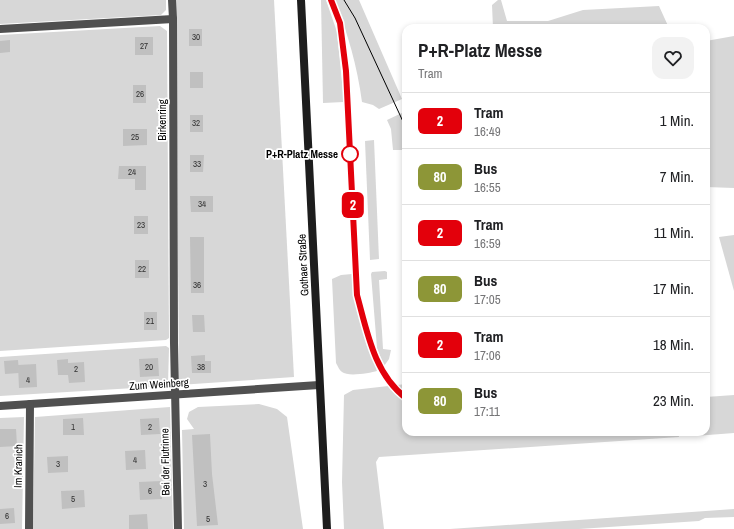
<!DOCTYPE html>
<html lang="de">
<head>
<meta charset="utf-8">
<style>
	body { margin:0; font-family:"Archivo Narrow",sans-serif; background:#f2f2f2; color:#202124; height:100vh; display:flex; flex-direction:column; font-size:15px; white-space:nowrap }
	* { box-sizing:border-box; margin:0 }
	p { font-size:13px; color:#757577 }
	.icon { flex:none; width:22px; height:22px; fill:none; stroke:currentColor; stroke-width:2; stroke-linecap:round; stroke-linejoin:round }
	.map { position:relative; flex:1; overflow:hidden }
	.panel { position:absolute; left:402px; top:24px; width:308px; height:412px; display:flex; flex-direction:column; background:#fff; border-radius:12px; box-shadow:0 2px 6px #0003 }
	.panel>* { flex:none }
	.badge { padding:0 8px; border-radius:6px; font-size:14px; line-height:26px }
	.map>.badge { position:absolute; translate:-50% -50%; box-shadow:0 0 0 2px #fff }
	.round { display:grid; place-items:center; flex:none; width:42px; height:42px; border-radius:12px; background:#f2f2f2 }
	.head { display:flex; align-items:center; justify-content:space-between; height:68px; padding:0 16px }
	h1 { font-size:19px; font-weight:700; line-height:30px }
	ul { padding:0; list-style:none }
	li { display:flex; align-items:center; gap:12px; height:56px; padding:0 16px; border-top:1px solid #e0e0e0 }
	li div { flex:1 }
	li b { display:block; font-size:15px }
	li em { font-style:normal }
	li .badge { min-width:44px; font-weight:700; text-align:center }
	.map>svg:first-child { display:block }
</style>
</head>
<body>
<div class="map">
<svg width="734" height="529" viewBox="0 0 734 529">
	<rect width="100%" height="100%" fill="#fff"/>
	<g fill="#d7d7d7">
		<path d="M0 0H166V10L161 15 0 24Z"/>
		<path d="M176 0H274L294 377 179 385Z"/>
		<path d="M321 0H326L337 32 344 102 323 103Z"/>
		<path d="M335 0H359L402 99 379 109 373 105 362 102C357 65 348 35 335 0Z"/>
		<path d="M498 0H501L507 21H548L583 10 659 6 669 28H493L492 5Z"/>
		<path d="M160 26 167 31 169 338 166 340 0 351V35Z"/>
		<path d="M734 36V188L706 187V41Z"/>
		<path d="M406 111V150H393L391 129 387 120Z"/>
		<path d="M374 140 379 259 370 260 365 141Z"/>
		<path d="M734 235V291L719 237Z"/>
		<path d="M385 271 387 272V279L379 280 383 349 391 350 389 359 384 366 377 348 371 274 372 272Z"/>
		<path d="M352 274 355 299 377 371C370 373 348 377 342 372 339 370 338 366 336 363L332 279 341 275Z"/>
		<path d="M166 346 169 348 168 386 0 396V357Z"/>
		<path d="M406 384V432H678L679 437 379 457 376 462 384 529H344L342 482 344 395 353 390Z"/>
		<path d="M734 395V433L695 436 692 433 706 432V397Z"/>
		<path d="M259 404 277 409 287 417 303 529H184L182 430 194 429 187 419 189 412 198 407Z"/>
		<path d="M170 407 173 529H33L35 417Z"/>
		<path d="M24 417 22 529H0V418Z"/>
		<path d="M734 509V517L705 518 699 521 579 529H450Z"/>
	</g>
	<g fill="#c0c0c0">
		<rect x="189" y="29" width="13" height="17"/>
		<rect x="135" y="37" width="18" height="18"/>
		<path d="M10 40V52L0 53V41Z"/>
		<rect x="190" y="72" width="13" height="16"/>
		<rect x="133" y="85" width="13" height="18"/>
		<rect x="190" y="115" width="13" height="17"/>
		<path d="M123 129H147V145L123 146Z"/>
		<path d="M190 155H204L203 172H190Z"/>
		<path d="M119 166H146V190H135V179H118Z"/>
		<path d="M190 196H213V212H191Z"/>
		<rect x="134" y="216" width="14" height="18"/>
		<path d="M190 237H204V293H191Z"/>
		<rect x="135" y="260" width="14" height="18"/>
		<rect x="144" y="312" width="13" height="18"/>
		<path d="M192 315H204L205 332H193Z"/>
		<path d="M205 355V361H211V373H192L191 356Z"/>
		<path d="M158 358 159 376 140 377 139 359Z"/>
		<path d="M68 359V363L84 362 85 382 69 383 68 375H58L57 360Z"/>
		<path d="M18 360 19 373 5 374 4 361Z"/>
		<path d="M36 364 37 387 19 388 18 365Z"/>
		<path d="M83 418 84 435H63V419Z"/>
		<path d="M159 418 160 434 141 435 140 419Z"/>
		<path d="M0 429H16L17 446 0 447Z"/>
		<path d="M210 434 212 474 218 525 197 526 192 435Z"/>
		<path d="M145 450 146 469 126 470 125 451Z"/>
		<path d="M68 456V472L48 473 47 457Z"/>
		<path d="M161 481 162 499 140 500 139 482Z"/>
		<path d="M84 490 85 507 62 509 61 491Z"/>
		<path d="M14 508 15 523 0 524V509Z"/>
		<path d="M147 514 148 529H129V515Z"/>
	</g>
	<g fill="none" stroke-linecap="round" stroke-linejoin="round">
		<g stroke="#505050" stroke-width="8">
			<path d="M172 0 173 19"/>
			<path d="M0 29 173 19 174 343 178 529"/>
			<path d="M0 406 319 385"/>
			<path d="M29 529 30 404"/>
		</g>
		<path stroke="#1d1d1d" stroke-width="8" d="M301 0 327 529"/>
		<g stroke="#000" stroke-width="1">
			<path d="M331 0 340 23 346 71 357 295C367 332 374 374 406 398"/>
			<path d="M344 0 355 18 406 128"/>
		</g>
	</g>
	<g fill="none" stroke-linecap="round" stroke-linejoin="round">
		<g stroke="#fff" stroke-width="9">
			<path id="line" d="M331 0 340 23 346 71 357 295C367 331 374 374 406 398"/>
		</g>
		<use href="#line" stroke="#e3000b" stroke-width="6"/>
	</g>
	<circle fill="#fff" stroke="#e3000b" stroke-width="2" cx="350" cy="154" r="8"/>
	<g text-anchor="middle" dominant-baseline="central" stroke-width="3.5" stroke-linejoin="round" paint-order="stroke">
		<g font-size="9" fill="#303030">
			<text x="196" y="37">30</text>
			<text x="144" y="46">27</text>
			<text x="140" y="94">26</text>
			<text x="196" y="123">32</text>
			<text x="135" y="137">25</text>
			<text x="197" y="164">33</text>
			<text x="132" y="172">24</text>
			<text x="202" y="204">34</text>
			<text x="141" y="225">23</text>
			<text x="142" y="269">22</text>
			<text x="197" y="285">36</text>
			<text x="150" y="321">21</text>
			<text x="149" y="367">20</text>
			<text x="201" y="367">38</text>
			<text x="76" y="369">2</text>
			<text x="28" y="380">4</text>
			<text x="73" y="427">1</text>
			<text x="150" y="427">2</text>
			<text x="135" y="460">4</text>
			<text x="58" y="464">3</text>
			<text x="205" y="484">3</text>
			<text x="150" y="491">6</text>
			<text x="73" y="499">5</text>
			<text x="7" y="516">6</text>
			<text x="208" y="519">5</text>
		</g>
		<g font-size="11" fill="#000" stroke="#fff">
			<text transform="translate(162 120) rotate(-90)">Birkenring</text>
			<text transform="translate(303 265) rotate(-93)">Gothaer Straße</text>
			<text transform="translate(159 384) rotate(-4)">Zum Weinberg</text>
			<text transform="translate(165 462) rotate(-91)">Bei der Flutrinne</text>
			<text transform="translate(18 466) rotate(-89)">Im Kranich</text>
		</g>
		<g font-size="11" font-weight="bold" fill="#000" stroke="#fff" text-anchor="end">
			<text x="338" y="154">P+R-Platz Messe</text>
		</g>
	</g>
</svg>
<b class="badge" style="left:353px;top:205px;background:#e3000b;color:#fff">2</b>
<section class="panel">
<div class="head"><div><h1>P+R-Platz Messe</h1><p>Tram</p></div><a class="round"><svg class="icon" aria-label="heart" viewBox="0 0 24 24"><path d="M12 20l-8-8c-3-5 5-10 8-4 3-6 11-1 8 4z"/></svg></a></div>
<ul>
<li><span class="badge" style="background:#e3000b;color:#fff">2</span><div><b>Tram</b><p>16:49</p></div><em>1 Min.</em></li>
<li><span class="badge" style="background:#8d9637;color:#fff">80</span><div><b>Bus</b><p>16:55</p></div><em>7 Min.</em></li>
<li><span class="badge" style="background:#e3000b;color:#fff">2</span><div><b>Tram</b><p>16:59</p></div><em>11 Min.</em></li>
<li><span class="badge" style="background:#8d9637;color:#fff">80</span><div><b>Bus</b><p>17:05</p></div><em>17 Min.</em></li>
<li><span class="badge" style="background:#e3000b;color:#fff">2</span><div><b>Tram</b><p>17:06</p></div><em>18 Min.</em></li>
<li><span class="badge" style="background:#8d9637;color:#fff">80</span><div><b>Bus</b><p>17:11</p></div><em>23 Min.</em></li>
</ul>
</section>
</div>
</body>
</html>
